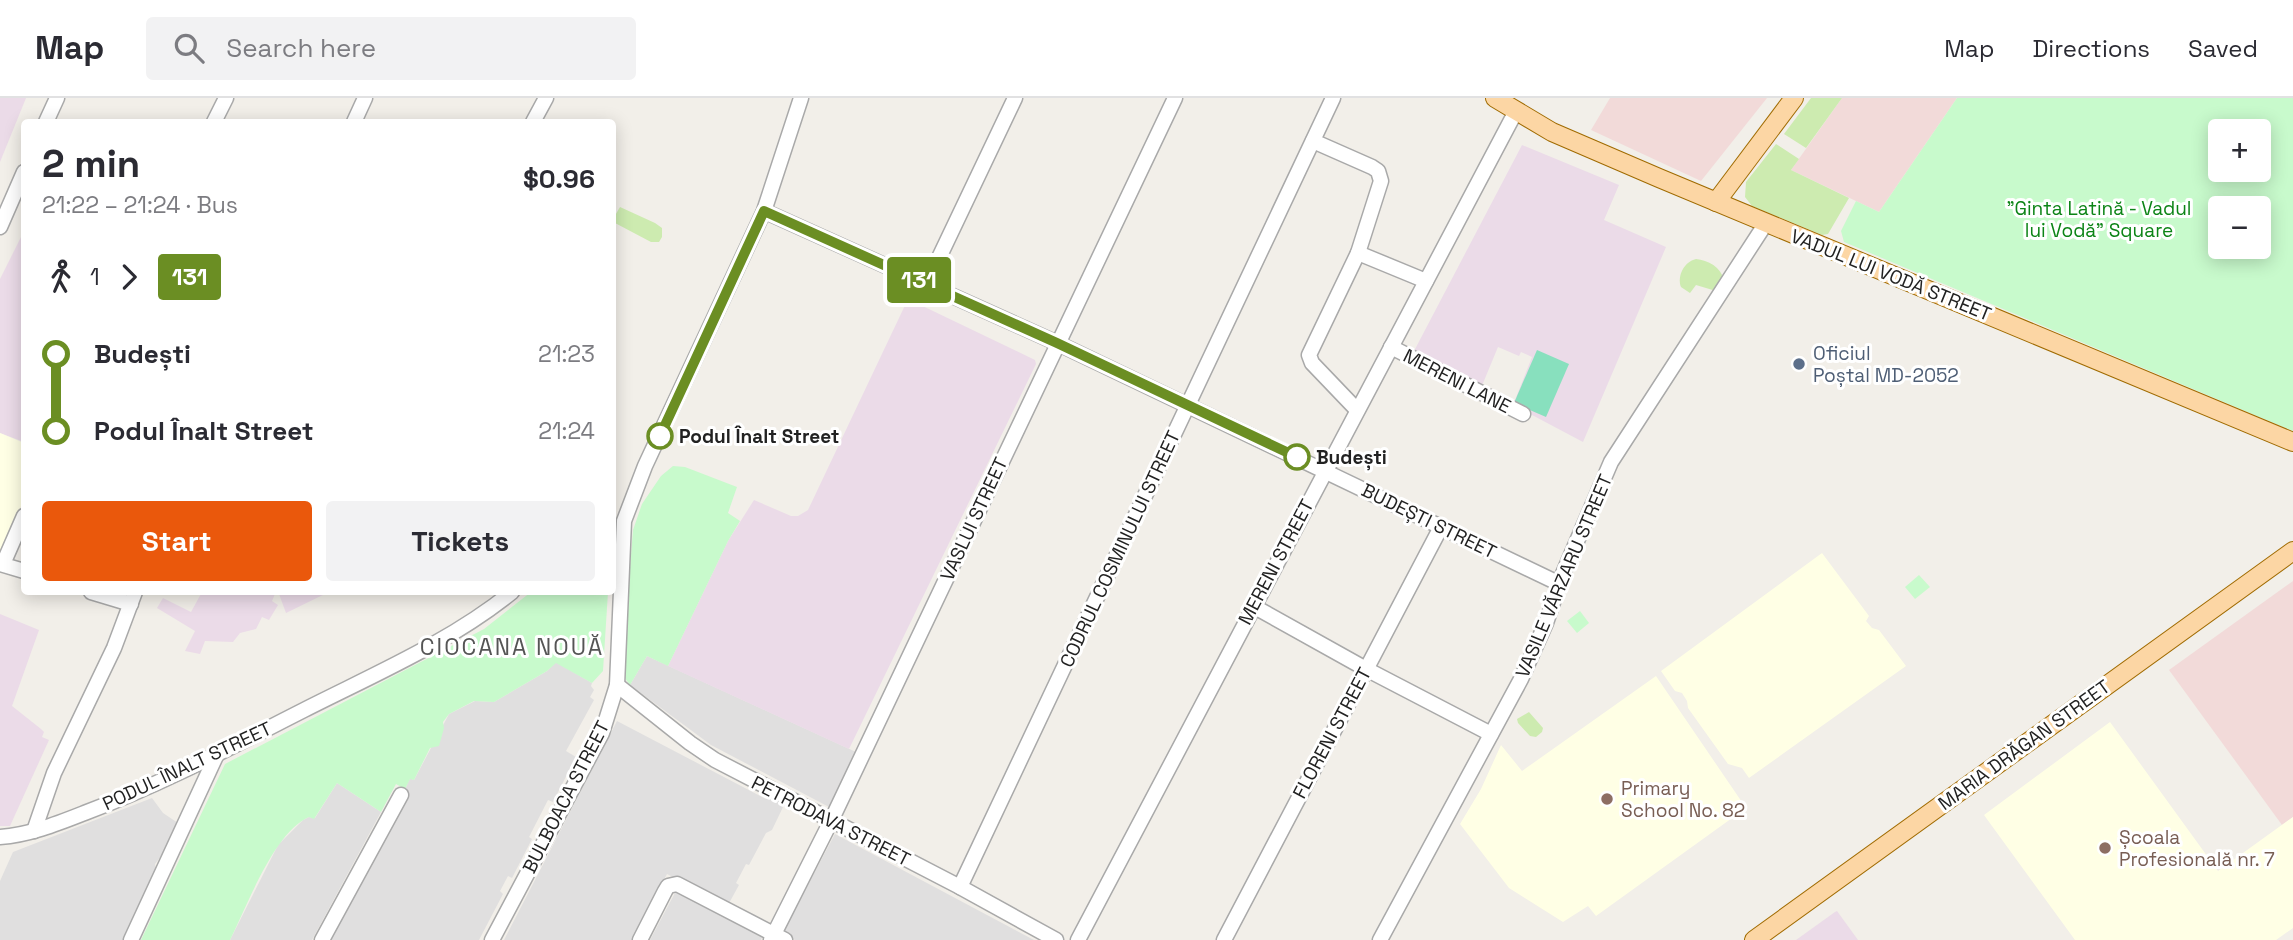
<!DOCTYPE html>
<html lang="en">
<head>
<meta charset="utf-8">
<style>
	body { margin:0; font-family:"Space Grotesk",sans-serif; background:#f2f2f3; color:#2b2b33; height:100vh; display:flex; flex-direction:column; font-size:26px; white-space:nowrap }
	* { box-sizing:border-box; margin:0 }
	p { font-size:23px; color:#7c7c81 }
	.icon { flex:none; width:38px; height:38px; fill:none; stroke:currentColor; stroke-width:2; stroke-linecap:round; stroke-linejoin:round }
	.map { position:relative; flex:1; overflow:hidden }
	.sheet { position:absolute; left:21px; top:21px; width:595px; height:476px; display:flex; flex-direction:column; background:#fff; border-radius:7px; box-shadow:0 4px 18px #0003 }
	.sheet>* { flex:none }
	.badge { padding:0 14px; border-radius:5px; font-size:24px; line-height:46px }
	.tools { position:absolute; left:2208px; top:21px; display:grid; gap:14px }
	.tools a { display:grid; place-items:center; width:63px; height:63px; border-radius:7px; background:#fff; box-shadow:0 4px 18px #0003; font-size:35px }
	.map>.badge { position:absolute; translate:-50% -50%; box-shadow:0 0 0 4px #fff }
	.legs { display:flex; align-items:center; gap:10px; height:77px; padding:0 21px; font-size:23px }
	.legs p { margin-inline-start:auto }
	.summary { display:flex; align-items:center; justify-content:space-between; height:119px; padding:0 21px }
	h1 { font-size:38px; font-weight:700; line-height:52px }
	.primary-button { display:flex; gap:14px; margin-top:auto; padding:14px 21px }
	.primary-button a { flex:1; height:80px; border-radius:7px; background:#ea580c; color:#fff; font-size:28px; font-weight:700; line-height:80px; text-align:center }
	.primary-button a+a { background:#f2f2f3; color:#2b2b33 }
	ul { padding:0 21px; list-style:none }
	li { display:flex; align-items:center; gap:24px; height:77px; font-size:26px }
	li i { display:grid; place-items:center; width:10px; height:100%; margin:0 9px; background:currentColor }
	li i::after { content:''; width:18px; height:18px; margin:-9px; border:5px solid; border-radius:50%; background:#fff }
	li p { margin-inline-start:auto }
	li:first-child i { background:linear-gradient(#0000 50%,currentColor 0) }
	li:last-child i { background:linear-gradient(currentColor 50%,#0000 0) }
	header { display:flex; align-items:center; gap:42px; box-sizing:border-box; height:98px; padding:0 35px; background:#fff; border-bottom:2px solid #e1e1e2 }
	header strong { font-size:33px }
	nav { display:flex; gap:38px; margin-inline-start:auto; font-size:24px }
	.search { width:490px; height:63px; background:#f2f2f3; display:flex; align-items:center; gap:18px; box-sizing:border-box; padding:0 24px; border-radius:7px; color:#7c7c81; font-size:26px }
	.map>svg:first-child { display:block }
</style>
</head>
<body>
<header>
<strong>Map</strong>
<div class="search"><svg class="icon" aria-label="search" viewBox="0 0 24 24"><circle cx="10" cy="10" r="6"/><path d="M15 15l6 6"/></svg>Search here</div>
<nav><a>Map</a><a>Directions</a><a>Saved</a></nav>
</header>
<div class="map">
<svg width="2293" height="842" viewBox="0 0 2293 842">
	<rect width="100%" height="100%" fill="#f2efe9"/>
	<g fill="#e0dfdf">
		<path d="M647 558 856 654 829 709 711 647 630 587Z"/>
		<path d="M556 564 592 585 591 588 594 592 590 599 594 602 566 653 576 659 553 704 548 702 529 739 532 741 512 780 508 778 500 793 503 796 479 842H331L409 694 405 691 410 680 414 682 449 616 475 603 494 604 547 573Z"/>
		<path d="M617 623 766 701 768 698 784 707 772 732 766 735 749 767 746 766 736 785 739 787 728 807 667 776 633 842H504Z"/>
		<path d="M337 685 381 714 312 842H230L278 747 303 722 309 719 315 720Z"/>
		<path d="M152 700 163 715 178 725 164 754 155 766 156 772 126 842H0V783L13 754Z"/>
		<path d="M835 736 1034 842H795L782 835Z"/>
		<path d="M676 793 762 839 761 842H650Z"/>
	</g>
	<g fill="#f2dad9">
		<path d="M1610 0H1767L1701 83 1591 32Z"/>
		<path d="M1842 0H1957L1879 114 1791 72Z"/>
		<path d="M2293 483V719L2282 727 2169 572Z"/>
	</g>
	<g fill="#ebdbe8">
		<path d="M0 0H26L0 64Z"/>
		<path d="M1522 47 1619 87 1604 122 1666 149 1583 344 1513 307 1532 259 1521 254 1519 258 1498 249 1481 290 1413 255Z"/>
		<path d="M24 133V344L0 335V181Z"/>
		<path d="M908 201 1035 262 1036 266 849 651 668 568 728 443 754 402 791 418H798L808 412Z"/>
		<path d="M202 494H329L286 515 279 496H275L272 503 278 507 269 522 262 519 256 531 240 535 233 544 205 543 200 556 185 553 195 533 157 510 163 500 191 514Z"/>
		<path d="M0 516 39 532 12 608 41 631 44 634 42 639 49 642 10 728H0Z"/>
		<path d="M1837 813 1858 842H1796L1835 814Z"/>
	</g>
	<g fill="#ffffe5">
		<path d="M0 335 24 345V402L0 454Z"/>
		<path d="M1822 455 1869 518 1866 523 1872 530 1879 532 1906 568 1749 680 1742 670 1728 666 1688 610 1687 603 1682 595 1675 593 1661 573Z"/>
		<path d="M1656 578 1746 710 1596 818 1588 808 1563 824 1509 790 1460 726 1481 691 1501 647 1522 673Z"/>
		<path d="M2110 624 2218 773 2293 719V830L2276 842H2075L1984 717Z"/>
	</g>
	<g fill="#cdebb0">
		<path d="M1811 0H1842L1806 50 1784 36Z"/>
		<path d="M1776 46 1799 61 1791 72 1849 100 1828 136 1822 137 1752 108 1745 99 1746 84Z"/>
		<path d="M620 109 655 125 662 130V139L659 144H651L615 125 613 121Z"/>
		<path d="M1696 161C1708 162 1721 169 1724 182L1716 193 1696 187 1690 195 1681 189C1677 178 1684 164 1696 161Z"/>
		<path d="M1529 614 1543 630 1542 634 1536 639 1530 638 1518 625 1517 621Z"/>
	</g>
	<g fill="#c8facc" fill-rule="evenodd">
		<path d="M1957 0H2293V333L1844 144 1841 133 1856 103 1879 114ZM2259 33V72H2221V33ZM2259 110V149H2221V110Z"/>
		<path d="M673 368 685 369 737 389 728 415 740 423 728 443 668 568 647 558 630 587 624 579 623 557 633 432 642 406 661 378Z"/>
		<path d="M1919 477 1930 489 1915 501 1905 489Z"/>
		<path d="M531 494H608L603 573 592 585 556 565 547 573 494 604 474 603 449 616 443 624 444 630 439 648 430 650 414 682 410 681 405 691 396 686 381 714 337 685 314 721 309 719C274 734 247 808 230 842H141L225 666 484 531Z"/>
		<path d="M1580 513 1589 525 1577 535 1567 523Z"/>
	</g>
	<path fill="#88e0be" d="M1537 252 1569 266 1546 319 1514 305Z"/>
	<g fill="none" stroke-linecap="round" stroke-linejoin="round">
		<g stroke="#a9a9a9" stroke-width="17">
			<g id="minor">
				<path d="M46 24 57 0"/>
				<path d="M214 24 226 0"/>
				<path d="M354 24 365 0"/>
				<path d="M533 24 546 0"/>
				<path d="M1313 43 1372 69 1378 73 1381 83 1358 155 1426 183"/>
				<path d="M764 113 1057 245 1560 486"/>
				<path d="M0 129 24 74"/>
				<path d="M927 185 1015 0"/>
				<path d="M1391 249 1523 316"/>
				<path d="M1357 312 1312 265 1309 257 1358 155"/>
				<path d="M0 466 24 473"/>
				<path d="M3 466 24 418"/>
				<path d="M91 494 131 506"/>
				<path d="M1253 508 1366 571 1491 636"/>
				<path d="M617 587 690 645 715 662 960 789 1056 842"/>
				<path d="M34 733 54 675 114 550 135 494"/>
				<path d="M0 739C30 737 59 725 87 714 162 686 233 648 304 612 375 576 450 544 512 494"/>
				<path d="M960 789 1333 0"/>
				<path d="M131 842 217 656"/>
				<path d="M322 842 401 697"/>
				<path d="M492 842 602 635 617 587 624 423 645 368 764 113 801 0"/>
				<path d="M640 842 665 793 668 788 677 786 785 842"/>
				<path d="M771 842 831 723 1175 0"/>
				<path d="M1078 842 1516 13"/>
				<path d="M1224 842 1441 429"/>
				<path d="M1380 842 1521 581 1546 525 1562 478 1611 364 1766 125"/>
			</g>
		</g>
		<g stroke="#a06b00" stroke-width="20">
			<g id="major">
				<path d="M1495 0 1552 34 1659 80 2293 344"/>
				<path d="M1716 104 1794 0"/>
				<path d="M1754 842 2293 453"/>
			</g>
		</g>
		<use href="#minor" stroke="#fff" stroke-width="14"/>
		<use href="#major" stroke="#fcd6a4" stroke-width="18"/>
	</g>
	<g fill="none" stroke-linecap="round" stroke-linejoin="round">
		<g stroke="#fff" stroke-width="16">
			<path id="line-1" d="M660 338 764 113 1057 245 1297 359"/>
		</g>
		<use href="#line-1" stroke="#6b8e23" stroke-width="10"/>
	</g>
	<circle fill="#5c6f8a" stroke="#fff" stroke-width="2.5" cx="1799" cy="266" r="7"/>
	<g fill="#fff" stroke="#6b8e23" stroke-width="3.5">
		<circle cx="660" cy="338" r="12"/>
		<circle cx="1297" cy="359" r="12"/>
	</g>
	<g fill="#8d6e63" stroke="#fff" stroke-width="2.5">
		<circle cx="1607" cy="701" r="7"/>
		<circle cx="2105" cy="750" r="7"/>
	</g>
	<g text-anchor="middle" dominant-baseline="central" stroke-width="6" stroke-linejoin="round" paint-order="stroke">
		<g font-size="19" fill="#0c8416" stroke="#fff">
			<text x="2099" y="110">"Ginta Latină - Vadul<tspan x="2099" dy="22">lui Vodă" Square</tspan></text>
		</g>
		<g font-size="19" fill="#222" stroke="#fff">
			<text transform="translate(1891 177) rotate(22)">VADUL LUI VODĂ STREET</text>
			<text transform="translate(1457 283) rotate(27)">MERENI LANE</text>
			<text transform="translate(974 421) rotate(-65)">VASLUI STREET</text>
			<text transform="translate(1429 423) rotate(26)">BUDEȘTI STREET</text>
			<text transform="translate(1120 451) rotate(-65)">CODRUL COSMINULUI STREET</text>
			<text transform="translate(1276 464) rotate(-62)">MERENI STREET</text>
			<text transform="translate(1564 478) rotate(-67)">VASILE VĂRZARU STREET</text>
			<text transform="translate(1332 635) rotate(-62)">FLORENI STREET</text>
			<text transform="translate(2024 647) rotate(-36)">MARIA DRĂGAN STREET</text>
			<text transform="translate(187 668) rotate(-25)">PODUL ÎNALT STREET</text>
			<text transform="translate(566 699) rotate(-63)">BULBOACA STREET</text>
			<text transform="translate(831 723) rotate(27)">PETRODAVA STREET</text>
		</g>
		<g font-size="19" fill="#4e5e75" stroke="#fff" text-anchor="start">
			<text x="1813" y="255">Oficiul<tspan x="1813" dy="22">Poștal MD-2052</tspan></text>
		</g>
		<g font-size="19" font-weight="bold" fill="#222" stroke="#fff" text-anchor="start">
			<text x="679" y="338">Podul Înalt Street</text>
			<text x="1316" y="359">Budești</text>
		</g>
		<g font-size="19" fill="#785e54" stroke="#fff" text-anchor="start">
			<text x="1621" y="690">Primary<tspan x="1621" dy="22">School No. 82</tspan></text>
			<text x="2119" y="739">Școala<tspan x="2119" dy="22">Profesională nr. 7</tspan></text>
		</g>
		<g font-size="23" letter-spacing="2" fill="#555" stroke="#fff">
			<text x="512" y="549">CIOCANA NOUĂ</text>
		</g>
	</g>
</svg>
<div class="tools">
<a>+</a>
<a>−</a>
</div>
<b class="badge" style="left:919px;top:182px;background:#6b8e23;color:#fff">131</b>
<section class="sheet">
<div class="summary"><div><h1>2 min</h1><p>21:22 – 21:24 · Bus</p></div><b>$0.96</b></div>
<div class="legs"><svg class="icon" aria-label="walk" viewBox="0 0 24 24"><circle cx="13" cy="4" r="2"/><path d="M13 8l-2 6 4 7M11 14l-3 7M7 12l3-4h3l4 4"/></svg>1<svg class="icon" aria-label="forward" viewBox="0 0 24 24"><path d="M9 5l7 7-7 7"/></svg><b class="badge" style="background:#6b8e23;color:#fff">131</b></div>
<ul>
<li><i style="color:#6b8e23"></i><b>Budești</b><p>21:23</p></li>
<li><i style="color:#6b8e23"></i><b>Podul Înalt Street</b><p>21:24</p></li>
</ul>
<div class="primary-button"><a>Start</a><a>Tickets</a></div>
</section>
</div>
</body>
</html>
